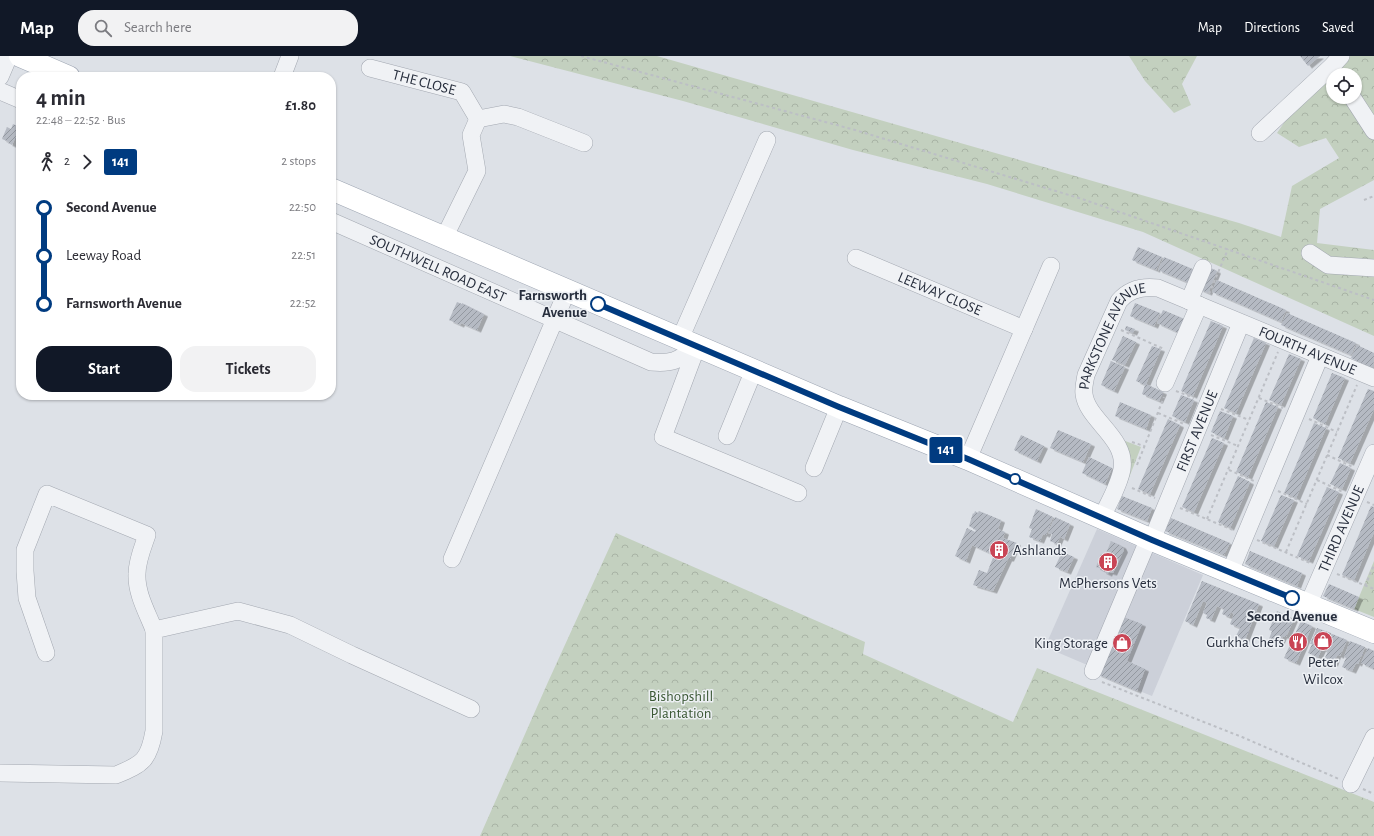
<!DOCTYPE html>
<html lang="en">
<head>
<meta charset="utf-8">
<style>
	body { margin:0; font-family:"Alegreya Sans",sans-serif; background:#f2f2f3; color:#2b2b33; height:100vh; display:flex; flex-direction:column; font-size:15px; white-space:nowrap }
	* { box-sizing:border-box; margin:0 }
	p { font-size:13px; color:#7c7c81 }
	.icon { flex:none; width:22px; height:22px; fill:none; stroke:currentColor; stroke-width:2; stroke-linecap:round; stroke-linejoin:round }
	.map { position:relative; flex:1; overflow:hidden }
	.details { position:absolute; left:16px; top:16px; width:320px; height:328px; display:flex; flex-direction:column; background:#fff; border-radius:16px; box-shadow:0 1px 3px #0004 }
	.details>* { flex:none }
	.badge { padding:0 8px; border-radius:3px; font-size:14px; line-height:26px }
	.controls { position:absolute; left:1326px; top:12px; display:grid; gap:8px }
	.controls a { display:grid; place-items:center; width:36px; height:36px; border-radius:50%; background:#fff; box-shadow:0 1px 3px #0004; font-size:20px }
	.map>.badge { position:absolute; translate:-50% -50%; box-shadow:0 0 0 2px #fff }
	.legs { display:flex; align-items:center; gap:6px; height:44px; padding:0 20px; font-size:13px }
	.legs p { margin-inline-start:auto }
	.overview { display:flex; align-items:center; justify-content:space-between; height:68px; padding:0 20px }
	h1 { font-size:22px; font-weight:700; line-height:30px }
	.primary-button { display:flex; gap:8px; margin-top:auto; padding:8px 20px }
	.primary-button a { flex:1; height:46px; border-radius:16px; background:#111827; color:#fff; font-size:16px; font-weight:700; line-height:46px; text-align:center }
	.primary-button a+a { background:#f2f2f3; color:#2b2b33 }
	ul { padding:0 20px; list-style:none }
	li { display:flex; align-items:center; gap:14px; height:48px; font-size:15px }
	li i { display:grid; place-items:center; width:6px; height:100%; margin:0 5px; background:currentColor }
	li i::after { content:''; width:10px; height:10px; margin:-5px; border:3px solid; border-radius:50%; background:#fff }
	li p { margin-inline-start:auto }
	li:first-child i { background:linear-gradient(#0000 50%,currentColor 0) }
	li:last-child i { background:linear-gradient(currentColor 50%,#0000 0) }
	header { display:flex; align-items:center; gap:24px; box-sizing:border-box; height:56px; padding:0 20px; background:#111827; color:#fff }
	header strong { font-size:19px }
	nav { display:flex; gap:22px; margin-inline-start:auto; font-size:14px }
	.search { width:280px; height:36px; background:#f2f2f3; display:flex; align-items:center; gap:10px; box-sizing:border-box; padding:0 14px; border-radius:16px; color:#7c7c81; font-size:15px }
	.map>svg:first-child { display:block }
</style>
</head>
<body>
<header>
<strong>Map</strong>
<div class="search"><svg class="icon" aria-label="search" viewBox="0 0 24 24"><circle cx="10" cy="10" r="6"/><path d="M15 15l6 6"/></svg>Search here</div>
<nav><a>Map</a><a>Directions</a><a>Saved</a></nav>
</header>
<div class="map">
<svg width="1374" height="780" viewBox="0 0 1374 780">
	<defs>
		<pattern id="grass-tufts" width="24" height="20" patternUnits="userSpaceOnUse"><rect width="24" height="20" fill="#c3d0bf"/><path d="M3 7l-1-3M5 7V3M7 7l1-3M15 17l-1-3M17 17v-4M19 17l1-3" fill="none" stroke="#a8b3a5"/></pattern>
		<pattern id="forest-crowns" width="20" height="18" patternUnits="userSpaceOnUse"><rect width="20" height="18" fill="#c3d0bf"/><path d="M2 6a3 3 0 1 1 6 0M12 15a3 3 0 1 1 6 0" fill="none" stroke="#a8b3a5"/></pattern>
		<pattern id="building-hatch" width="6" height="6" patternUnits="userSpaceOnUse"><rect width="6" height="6" fill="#b5bac3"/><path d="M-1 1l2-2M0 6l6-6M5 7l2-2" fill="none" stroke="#9398a0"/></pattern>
		<filter id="shadow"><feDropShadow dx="4" dy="2.5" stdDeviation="0" flood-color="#0004"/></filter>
	</defs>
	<rect width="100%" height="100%" fill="#dde1e7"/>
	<path fill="#ccd0d9" d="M1097 473 1203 519 1152 640 1097 618 1099 614 1045 591Z"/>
	<path fill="url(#grass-tufts)" d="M1120 383 1141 391 1127 427Z"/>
	<g fill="url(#forest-crowns)" fill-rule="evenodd">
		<path d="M510 0H657L1239 167 1281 181 1292 130 1339 102 1326 82 1299 91 1277 77 1320 14 1332 0H1374V124L1320 153 1317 187 1374 194V280L1143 176 987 128 853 94 683 45ZM1333 19H1355V41H1333Z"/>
		<path d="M1129 0H1197L1182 28 1191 49 1174 57 1145 25Z"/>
		<path d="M616 477 865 586 863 598 1013 666 1037 612 1374 746V780H480L548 626Z"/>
		<path d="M1374 505V561L1354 553Z"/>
	</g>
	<g fill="url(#building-hatch)" filter="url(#shadow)">
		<path d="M1300 0H1320L1308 10Z"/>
		<path d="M13 68 20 71 12 89 8 87 9 86 2 83 7 71 11 73Z"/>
		<path d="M1138 191 1162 201 1156 214 1132 204Z"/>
		<path d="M1164 201 1195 214 1189 227 1158 214Z"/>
		<path d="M1209 211 1217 215 1208 237 1199 233Z"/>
		<path d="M1217 224 1286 254 1281 266 1212 236Z"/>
		<path d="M457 246 462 248V247L484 258 477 274 461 267 460 269 449 264Z"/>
		<path d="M1135 247 1160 257 1154 270 1130 260Z"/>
		<path d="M1163 254 1187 264 1181 278 1157 267Z"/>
		<path d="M1287 257 1356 287 1351 299 1281 269Z"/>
		<path d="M1211 265 1223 270 1193 340 1181 335Z"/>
		<path d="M1126 270 1135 273 1133 277 1125 274Z"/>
		<path d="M1123 280 1136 286 1125 309 1112 304Z"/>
		<path d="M1254 282 1266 287 1236 357 1224 352Z"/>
		<path d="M1357 289 1374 297 1373 312 1351 302Z"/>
		<path d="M1152 290 1161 293 1146 328 1163 336 1159 345 1142 338 1145 329 1136 325Z"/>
		<path d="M1289 298 1301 303 1281 349 1269 344Z"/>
		<path d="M1111 305 1125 311 1114 335 1101 329Z"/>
		<path d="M1332 317 1345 322 1325 368 1313 362Z"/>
		<path d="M1368 333 1374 335V353L1350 407 1338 402Z"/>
		<path d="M1181 339 1194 344 1185 366 1172 360Z"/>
		<path d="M1120 346 1151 359 1146 373 1115 360Z"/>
		<path d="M1266 346 1278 351 1248 421 1236 416Z"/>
		<path d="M1220 355 1233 360 1224 382 1211 376Z"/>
		<path d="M1168 363 1180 369 1150 438 1138 433Z"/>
		<path d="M1314 367 1326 372 1296 442 1284 437Z"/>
		<path d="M1058 374 1091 388 1083 406 1050 392Z"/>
		<path d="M1021 379 1044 390 1037 405 1014 394Z"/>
		<path d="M1212 382 1224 387 1194 456 1182 451Z"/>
		<path d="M1089 401 1112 412 1105 428 1082 417Z"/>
		<path d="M1340 407 1351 412 1342 433 1330 428Z"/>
		<path d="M1238 420 1250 426 1230 472 1218 466Z"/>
		<path d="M1327 431 1339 436 1309 505 1297 500Z"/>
		<path d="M1281 439 1294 444 1274 490 1261 485Z"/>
		<path d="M1122 440 1152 452 1147 465 1117 453Z"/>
		<path d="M1371 450 1374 451V476L1354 524 1342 519Z"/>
		<path d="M1036 453 1053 461 1046 479 1043 478 1040 485 1029 481 1032 473 1029 472Z"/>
		<path d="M975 455 978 457 979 455 1001 464 998 473 1005 476 1003 482 1017 487 1010 503H1008L993 535 973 529 979 514 987 517 994 499 972 489 966 505 955 500 967 472 975 476 976 474 969 470 973 457 974 458Z"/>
		<path d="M1055 461 1070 468 1064 483 1060 481 1057 488 1050 485 1052 478 1048 477Z"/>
		<path d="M1171 462 1230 487 1224 499 1165 475Z"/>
		<path d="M1111 485 1122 490 1124 494 1113 517 1109 516 1108 518 1102 515V513L1096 511 1101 498 1105 500Z"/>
		<path d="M1250 495 1302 517 1297 530 1245 508Z"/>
		<path d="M1062 496 1074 501 1067 516 1055 511Z"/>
		<path d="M1202 525 1259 548 1245 584 1236 580 1240 572 1230 568 1234 558 1231 556 1229 561 1222 558 1224 553 1217 550 1211 564 1206 562 1207 559 1203 557 1207 547 1203 545 1193 569 1185 565Z"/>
		<path d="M1329 528 1359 541 1354 553 1323 540Z"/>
		<path d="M1277 555 1294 563 1286 581 1283 580 1280 587 1269 583 1272 575 1269 574Z"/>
		<path d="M1121 560 1142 568 1127 605 1145 613 1137 635 1097 618Z"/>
		<path d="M1301 565 1312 570 1296 607 1284 602Z"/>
		<path d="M1317 572 1331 577 1324 594 1322 593 1318 601 1308 597 1312 588H1310Z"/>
		<path d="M1332 578 1347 584 1340 600 1337 599 1334 608 1324 604 1328 595 1326 594Z"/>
		<path d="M1350 585 1365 591 1358 608 1356 607 1352 615 1342 611 1346 602 1344 601Z"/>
		<path d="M1368 592 1374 595V613L1361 607Z"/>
	</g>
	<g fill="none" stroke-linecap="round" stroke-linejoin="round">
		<g stroke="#a3a8b1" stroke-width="18">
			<g id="minor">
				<path id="s1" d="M370 12 462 36 478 63 504 58 518 61 584 87"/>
				<path d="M0 21 9 0"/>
				<path d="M282 21 290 0"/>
				<path d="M0 35 21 44"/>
				<path d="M1352 41 1374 75"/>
				<path d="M1260 77 1332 10 1341 0"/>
				<path id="s2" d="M331 165 651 306C675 308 678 304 697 290"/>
				<path d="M444 182 477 115 471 79 478 63"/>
				<path d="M1310 197 1328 209 1374 212"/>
				<path id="s3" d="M856 202 1024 273"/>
				<path d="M1189 245 1203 212"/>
				<path d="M680 283 767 84"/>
				<path d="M697 290 663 381 798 437"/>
				<path d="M1165 327 1199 249"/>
				<path d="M727 380 754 314"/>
				<path d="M968 403 1051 210"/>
				<path d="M814 412 839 351"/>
				<path id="s4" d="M1102 461C1109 446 1119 430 1122 413 1127 382 1087 364 1084 338 1083 332 1085 325 1086 319L1119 245C1129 233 1142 230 1158 232L1374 322"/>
				<path id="s5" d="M1152 484 1241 267"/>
				<path d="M452 503 567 235"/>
				<path d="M1230 516 1320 300"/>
				<path id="s6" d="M1308 549 1374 397"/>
				<path d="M46 597 27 542 25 515V494L47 438 147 479C143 491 137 504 137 518 136 537 147 556 154 574"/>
				<path d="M1093 615 1149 482"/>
				<path d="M0 717 116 719C143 708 149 704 154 675V574L238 555 290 569 352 599 471 653"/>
				<path d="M1351 728 1374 681"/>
			</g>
		</g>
		<g stroke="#9da5b2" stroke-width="23">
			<g id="major">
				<path d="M20 0 69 21"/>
				<path d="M331 133 839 351 968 403 1152 484 1374 576"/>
			</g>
		</g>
		<g stroke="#bcbfc5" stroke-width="2" stroke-dasharray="3 3" stroke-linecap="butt">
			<path d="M581 0 855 74 1082 143 1374 244"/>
			<path d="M85 19 90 21"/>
			<path d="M1364 144 1374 140"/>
			<path d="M1209 238 1228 193"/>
			<path d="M1121 274 1164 293"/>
			<path d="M1176 335 1194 342"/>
			<path d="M1259 342 1283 352"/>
			<path d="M1221 353 1249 364"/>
			<path d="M1158 357 1184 368"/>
			<path d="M1309 363 1337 376"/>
			<path d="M1211 379 1238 390"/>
			<path d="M1132 386 1144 390"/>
			<path d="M1327 399 1353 411"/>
			<path d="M1137 409 1164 341"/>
			<path d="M1229 414 1254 425"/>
			<path d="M1317 424 1343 436"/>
			<path d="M1132 432 1155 442"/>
			<path d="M1278 435 1307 448"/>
			<path d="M1367 446 1374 449"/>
			<path d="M1180 452 1233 474"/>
			<path d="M1207 463 1278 296"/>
			<path d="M1257 484 1310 507"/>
			<path d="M1286 496 1357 329"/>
			<path d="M1337 518 1374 533"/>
			<path d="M1365 530 1374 509"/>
			<path d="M1102 626 1242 681 1339 723"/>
			<path d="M1363 733 1374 738"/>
		</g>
		<use href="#minor" stroke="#f0f2f5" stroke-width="17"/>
		<use href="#major" stroke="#fff" stroke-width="22"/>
	</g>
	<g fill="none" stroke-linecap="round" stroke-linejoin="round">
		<g stroke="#fff" stroke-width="9">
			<path id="line-1" d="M598 248 839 351 968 403 1152 484 1292 542"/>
		</g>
		<use href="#line-1" stroke="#003b80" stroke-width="6"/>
	</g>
	<defs>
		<g id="building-disc" transform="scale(1)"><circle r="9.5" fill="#c94555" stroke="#edf0f4"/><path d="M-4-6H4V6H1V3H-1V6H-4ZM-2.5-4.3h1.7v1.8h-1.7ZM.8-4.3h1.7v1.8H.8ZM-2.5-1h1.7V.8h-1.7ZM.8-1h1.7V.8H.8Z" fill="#fff"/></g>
		<g id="shop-disc" transform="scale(1)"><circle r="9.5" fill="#c94555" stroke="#edf0f4"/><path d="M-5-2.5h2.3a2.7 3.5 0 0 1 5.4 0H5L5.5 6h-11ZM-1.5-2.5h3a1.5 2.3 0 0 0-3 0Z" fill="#fff"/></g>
		<g id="restaurant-disc" transform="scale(1)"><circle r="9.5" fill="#c94555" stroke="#edf0f4"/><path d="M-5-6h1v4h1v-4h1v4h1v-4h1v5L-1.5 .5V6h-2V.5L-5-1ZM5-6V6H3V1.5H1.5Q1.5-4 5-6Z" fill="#fff"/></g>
	</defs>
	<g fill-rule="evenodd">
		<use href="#building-disc" x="999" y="494"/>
		<use href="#building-disc" x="1108" y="506"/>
		<use href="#shop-disc" x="1323" y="585"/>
		<use href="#restaurant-disc" x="1298" y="586"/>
		<use href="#shop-disc" x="1122" y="587"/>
	</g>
	<g fill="#fff" stroke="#003b80" stroke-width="2">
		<circle cx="598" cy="248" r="7"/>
		<circle cx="1015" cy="423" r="5"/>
		<circle cx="1292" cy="542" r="7"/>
	</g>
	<g text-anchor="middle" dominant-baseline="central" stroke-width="3" stroke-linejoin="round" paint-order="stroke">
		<g font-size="15" fill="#272e3d" stroke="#edf0f4">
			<text stroke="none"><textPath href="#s1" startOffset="56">THE CLOSE</textPath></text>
			<text stroke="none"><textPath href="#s2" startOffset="117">SOUTHWELL ROAD EAST</textPath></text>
			<text stroke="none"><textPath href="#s3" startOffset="91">LEEWAY CLOSE</textPath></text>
			<text stroke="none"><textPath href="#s4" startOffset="206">PARKSTONE AVENUE</textPath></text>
			<text stroke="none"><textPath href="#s4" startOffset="444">FOURTH AVENUE</textPath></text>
			<text stroke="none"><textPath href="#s5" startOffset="118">FIRST AVENUE</textPath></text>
			<text stroke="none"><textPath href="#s6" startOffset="83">THIRD AVENUE</textPath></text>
		</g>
		<g font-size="15" font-weight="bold" fill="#272e3d" stroke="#edf0f4" text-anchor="end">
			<text x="587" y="239">Farnsworth<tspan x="587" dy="17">Avenue</tspan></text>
			<text x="1292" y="560" text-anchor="middle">Second Avenue</text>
		</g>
		<g font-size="15" fill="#272e3d" stroke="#edf0f4">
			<text x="1013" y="494" text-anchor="start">Ashlands</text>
			<text x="1108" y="527">McPhersons Vets</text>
			<text x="1284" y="586" text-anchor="end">Gurkha Chefs</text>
			<text x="1108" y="587" text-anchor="end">King Storage</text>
			<text x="1323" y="606">Peter<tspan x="1323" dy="17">Wilcox</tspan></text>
		</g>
		<g font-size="15" fill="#3b5835" stroke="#edf0f4">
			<text x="681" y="640">Bishopshill<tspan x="681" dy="17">Plantation</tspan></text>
		</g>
	</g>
</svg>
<div class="controls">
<a><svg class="icon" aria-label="locate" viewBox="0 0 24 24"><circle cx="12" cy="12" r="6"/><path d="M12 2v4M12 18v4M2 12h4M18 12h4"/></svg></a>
</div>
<b class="badge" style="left:946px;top:394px;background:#003b80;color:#fff">141</b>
<section class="details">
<div class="overview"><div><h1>4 min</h1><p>22:48 – 22:52 · Bus</p></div><b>£1.80</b></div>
<div class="legs"><svg class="icon" aria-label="walk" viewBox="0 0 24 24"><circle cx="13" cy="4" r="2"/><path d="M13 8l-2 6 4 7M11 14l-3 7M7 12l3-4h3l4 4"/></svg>2<svg class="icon" aria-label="forward" viewBox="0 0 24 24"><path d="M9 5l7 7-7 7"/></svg><b class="badge" style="background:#003b80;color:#fff">141</b><p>2 stops</p></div>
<ul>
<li><i style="color:#003b80"></i><b>Second Avenue</b><p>22:50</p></li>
<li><i style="color:#003b80"></i><span>Leeway Road</span><p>22:51</p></li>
<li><i style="color:#003b80"></i><b>Farnsworth Avenue</b><p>22:52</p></li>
</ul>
<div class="primary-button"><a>Start</a><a>Tickets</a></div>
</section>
</div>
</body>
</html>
